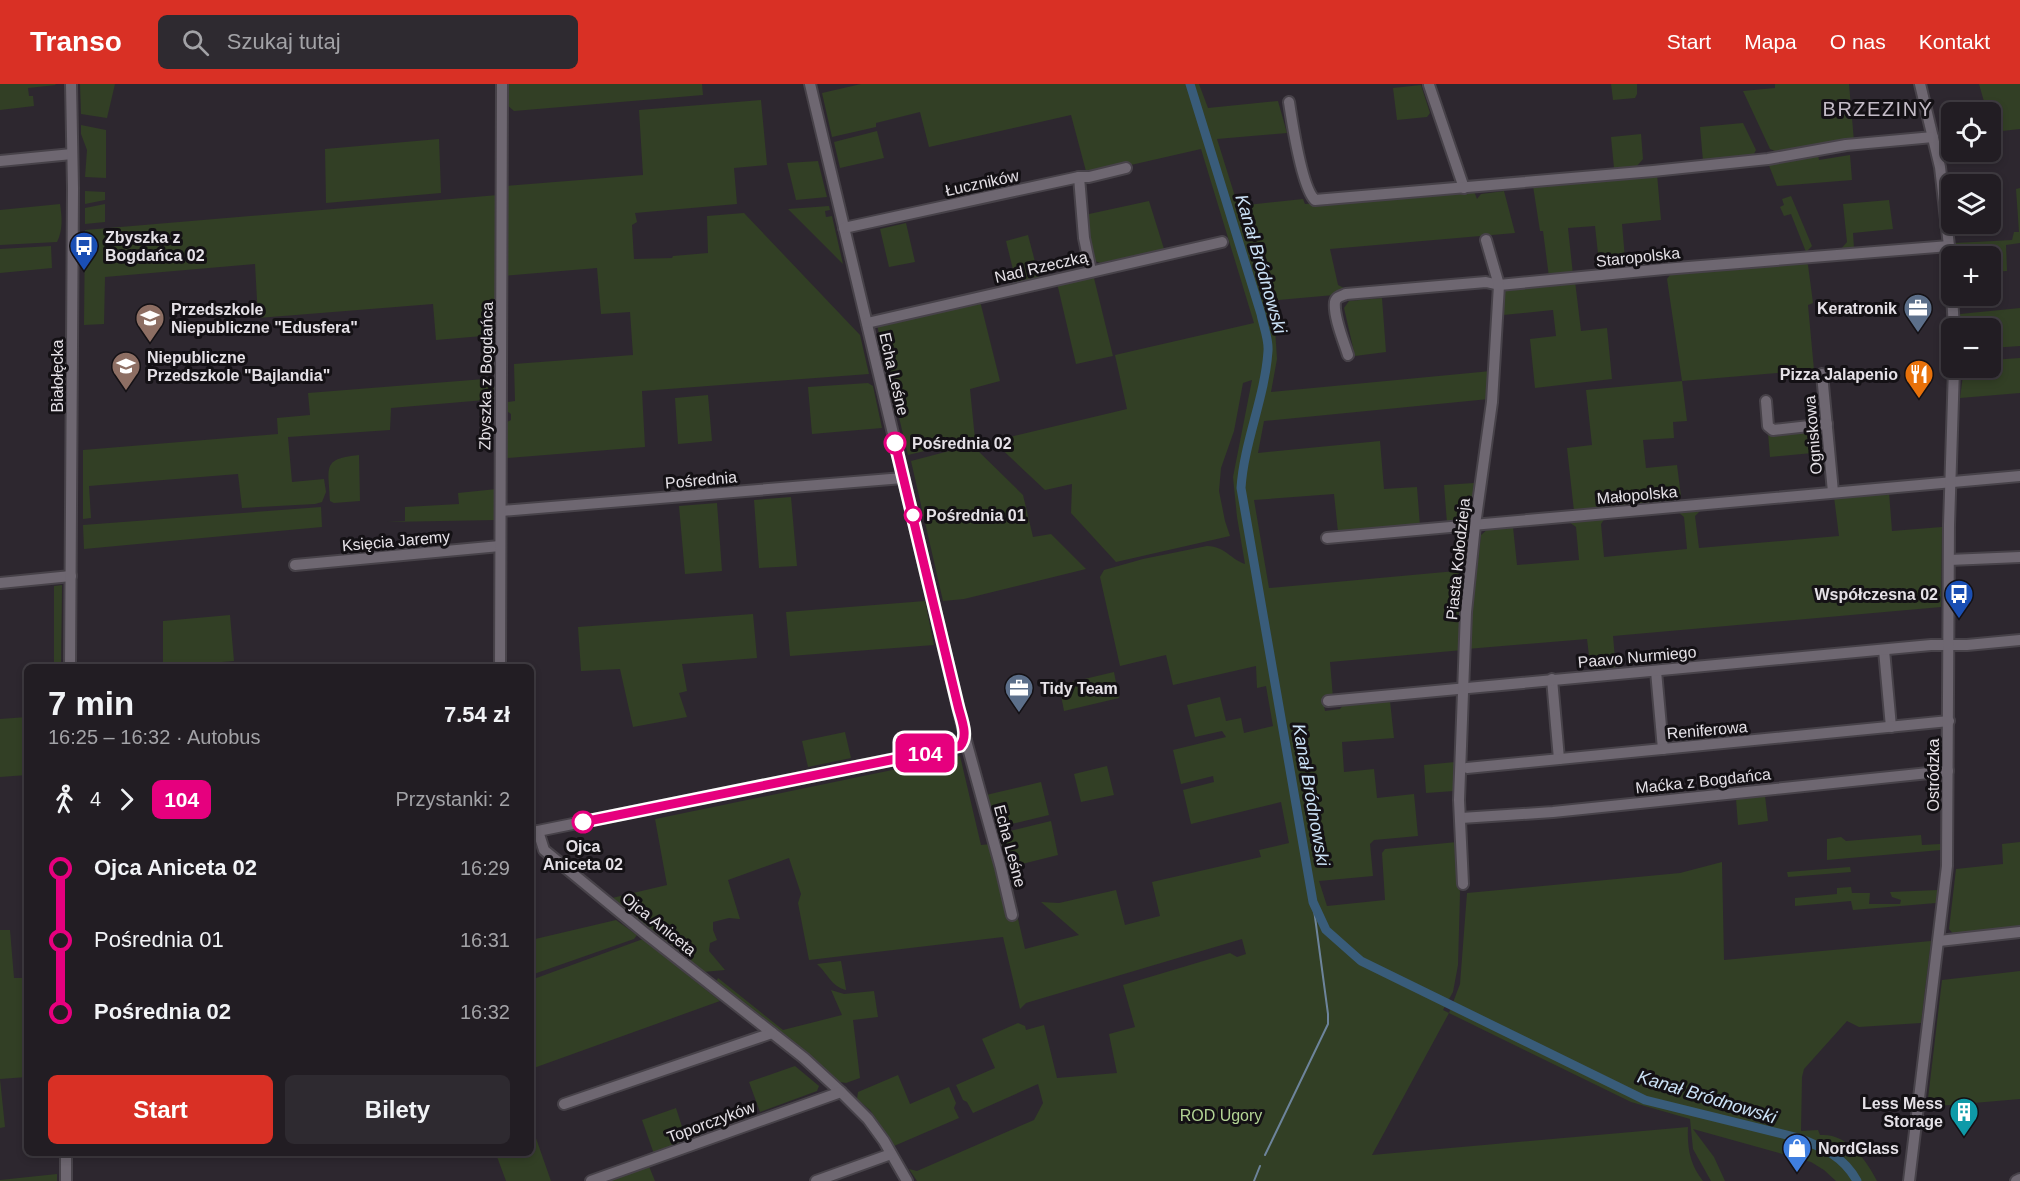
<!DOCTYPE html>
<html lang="pl">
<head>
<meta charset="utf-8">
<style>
	body { margin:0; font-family:Helvetica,sans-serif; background:#2e2a30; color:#f1f3f6; height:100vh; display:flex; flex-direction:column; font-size:22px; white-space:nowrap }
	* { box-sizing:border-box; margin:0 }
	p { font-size:20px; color:#a2a2a6 }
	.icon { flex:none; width:33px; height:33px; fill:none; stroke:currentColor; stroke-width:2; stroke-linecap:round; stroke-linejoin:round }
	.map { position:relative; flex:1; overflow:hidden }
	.drawer { position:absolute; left:24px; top:580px; width:510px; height:492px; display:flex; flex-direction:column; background:#221d23; border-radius:9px; box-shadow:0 3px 9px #0003,0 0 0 2px #3f3b41 }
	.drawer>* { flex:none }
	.badge { padding:0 12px; border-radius:9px; font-size:21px; line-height:39px }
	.controls { position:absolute; left:1941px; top:18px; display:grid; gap:12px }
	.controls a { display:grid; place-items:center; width:60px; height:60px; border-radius:9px; background:#221d23; box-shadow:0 3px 9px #0003,0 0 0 2px #3f3b41; font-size:30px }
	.map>.badge { position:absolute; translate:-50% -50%; box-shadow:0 0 0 3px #fff }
	.legs { display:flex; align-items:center; gap:9px; height:66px; padding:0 24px; font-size:20px }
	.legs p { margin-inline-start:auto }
	.head { display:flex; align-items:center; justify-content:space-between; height:102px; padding:0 24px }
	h1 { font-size:33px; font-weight:800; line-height:45px }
	.cta { display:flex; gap:12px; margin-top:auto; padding:12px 24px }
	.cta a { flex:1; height:69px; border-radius:9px; background:#d93025; color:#fff; font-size:24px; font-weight:800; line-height:69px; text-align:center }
	.cta a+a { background:#2e2a30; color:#f1f3f6 }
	ul { padding:0 24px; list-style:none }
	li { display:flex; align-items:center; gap:21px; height:72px; font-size:22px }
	li i { display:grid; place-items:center; width:9px; height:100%; margin:0 8px; background:currentColor }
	li i::after { content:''; width:15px; height:15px; margin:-8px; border:4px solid; border-radius:50%; background:#221d23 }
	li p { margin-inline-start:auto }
	li:first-child i { background:linear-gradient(#0000 50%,currentColor 0) }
	li:last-child i { background:linear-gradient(currentColor 50%,#0000 0) }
	header { display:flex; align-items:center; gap:36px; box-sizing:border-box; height:84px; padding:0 30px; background:#d93025; color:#fff }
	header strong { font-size:28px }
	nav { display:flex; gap:33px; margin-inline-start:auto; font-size:21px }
	.search { width:420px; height:54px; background:#2e2a30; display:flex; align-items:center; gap:15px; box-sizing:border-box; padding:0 21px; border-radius:9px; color:#a2a2a6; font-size:22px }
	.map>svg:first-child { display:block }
</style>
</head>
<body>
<header>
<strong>Transo</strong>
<div class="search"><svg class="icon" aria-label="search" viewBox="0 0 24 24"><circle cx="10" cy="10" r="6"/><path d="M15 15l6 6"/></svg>Szukaj tutaj</div>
<nav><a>Start</a><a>Mapa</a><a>O nas</a><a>Kontakt</a></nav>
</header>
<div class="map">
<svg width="2020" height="1097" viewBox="0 0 2020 1097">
	<rect width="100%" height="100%" fill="#2d272f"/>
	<g fill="#323f25">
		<path d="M0 0H55L56 1 28 4 29 12H33L34 22 0 26Z"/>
		<path d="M80 0H115L107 34 81 30Z"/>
		<path d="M507 0H702L703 11 514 27 506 20Z"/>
		<path d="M861 0H1199L1208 24 1278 17 1287 49 1217 55 1238 122 1303 115 1305 120 1474 107 1477 115 1481 110 1504 107 1515 149 1330 165 1338 201 1346 205 1334 211 1268 217 1275 244 1277 275 1271 308 1491 287 1489 315 1264 337 1258 369 1380 357 1384 405 1417 403 1420 442 1338 448 1334 410 1254 416 1269 504 1467 486 1463 566 1330 578 1333 614 1323 615 1325 627 1340 625 1343 621 1390 617 1394 654 1342 658 1344 688 1374 685 1377 714 1414 710 1418 752 1374 756 1370 760 1373 792 1319 797 1327 822 1385 816 1382 769 1385 765 1457 758 1460 809 1458 881 1453 908 1443 926 1449 929 1460 900 1467 809 1680 789 1722 778 1724 876 1931 857 1921 939 1859 943 1847 937 1804 985 1802 993 1801 1047 1818 1046 1820 1051C1847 1049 1866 1075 1877 1097H1836L1824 1086 1811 1078 1693 1045 1714 1073 1725 1097H1711L1693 1065 1690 1035 1631 1018 1449 929 1372 1071 1688 1043C1687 1064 1690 1081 1703 1097H917L909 1085 917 1087 1034 1036 1043 1019 1038 1000 973 1029 967 1018 963 1016 956 1001 995 984 982 955 1018 939 1025 942 1026 946 1044 941 1057 994 1117 989 1109 950 1135 943 1123 901 1230 869 1237 873 1246 870 1242 855 1026 919 1020 925 1003 853 809 876 798 819 801 810 789 774 728 796 740 835 729 834 713 838V846L717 856 710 859 709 867 725 886 703 888 612 814 667 801 655 735 960 672 981 761 991 760 1009 837 1018 835 1025 865 1079 851 1041 818 1059 819 1116 806 1125 841 1160 832 1152 798 1261 773 1259 766 1289 759 1281 718 1191 740 1183 706 1214 698 1213 692 1181 700 1173 666 1226 653 1222 647 1195 653 1187 621 1220 613 1226 637 1241 634 1244 649 1273 642 1266 602 1257 604 1256 582 1173 601 1166 571 1120 582 1100 493 1104 486 1143 475 1207 462C1226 463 1230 475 1245 480L1237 433 1233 393 1252 296 1243 299 1234 347 1221 384 1219 407 1225 437 1230 452 1116 478 1071 429 1072 400 1045 406 993 357 1127 325 1115 271 1254 239 1201 65 1087 91 1071 31 929 63 920 28 876 39V43L832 53 822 9Z"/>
		<path d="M1611 0H1637V10L1635 14 1613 16Z"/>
		<path d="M1775 0H1849L1854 57 1780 69 1770 65 1743 7 1775 4Z"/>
		<path d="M1979 0H2020V45L1993 48 1990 28H1987Z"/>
		<path d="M1421 1 1430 29 1427 33 1397 36 1393 4Z"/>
		<path d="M761 16 767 81 734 84 737 120 635 129 637 138 632 141 634 175 672 174 673 172 708 169 707 132 744 129 860 251 869 290 642 307 645 363 507 374V338L511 336V330L508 328 507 318 515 317 514 280 633 271 630 228 601 230 597 184 503 192 506 102 643 91 639 26Z"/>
		<path d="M1743 39 1756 66 1753 72 1703 77 1700 43Z"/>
		<path d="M81 41 106 46V94L85 93 87 66 81 50Z"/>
		<path d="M877 47 884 74 840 84 834 58Z"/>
		<path d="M1641 50 1643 75 1637 82 1614 84 1611 53Z"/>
		<path d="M439 55 441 109 326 119 325 65Z"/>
		<path d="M1818 70 1819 76 1850 71 1852 96 1777 102 1768 79Z"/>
		<path d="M818 77 827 113 796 116 787 79Z"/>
		<path d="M1657 90 1661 136 1622 140 1626 186 1600 188 1595 142 1568 144 1573 191 1549 193 1543 147H1540L1533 102Z"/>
		<path d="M2020 104V159L2006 161 2007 187 1991 188 1990 172H1956L1955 159 2012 156 2014 148H2019L2016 105Z"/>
		<path d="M85 107 105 108V116L85 120Z"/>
		<path d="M498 111 496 250 494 251 436 256 433 220 258 234 255 180 105 193 104 240 84 241 85 146Z"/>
		<path d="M1791 112 1812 162 1806 168 1791 130 1784 132 1780 123 1784 121 1782 115Z"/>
		<path d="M1889 116 1893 145 1853 149 1854 164 1841 165 1847 158 1843 120Z"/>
		<path d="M1149 117 1164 165 1100 179 1095 177 1089 158V130Z"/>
		<path d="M60 120C62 133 63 146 57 158L0 161V126Z"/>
		<path d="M105 120V138L85 140V124Z"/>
		<path d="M829 122 830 126 825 127 826 133 832 132 843 180 788 125Z"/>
		<path d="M906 139 915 178 889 183 880 145Z"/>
		<path d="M1028 151 1039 193 1016 198 1006 157Z"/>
		<path d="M51 162 52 184 0 189V165Z"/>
		<path d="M1805 177 1808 181 1813 219 1808 221 1814 286 1682 297 1687 337 1673 338 1674 354 1643 356 1646 384 1677 381 1681 412 1675 418 1574 427 1567 364 1592 361 1586 306 1682 297 1667 195 1672 188Z"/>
		<path d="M1093 190 1113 272 1076 280 1057 199Z"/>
		<path d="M1575 197 1581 247 1607 244 1612 295 1535 304 1530 255 1556 252 1553 226 1503 231 1504 208 1509 204Z"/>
		<path d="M1382 214 1386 268 1355 272 1344 224 1349 217Z"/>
		<path d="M980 217 1000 297 970 305 975 355 908 371 877 241Z"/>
		<path d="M2020 224V262L1991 264 1990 244H1961L1960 230Z"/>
		<path d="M2020 274V309L1960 314 1964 284H1990L1991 276Z"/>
		<path d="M497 294V315L391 324 390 346 288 353 292 398 324 395 326 408 322 418 315 420 242 424 238 390 89 402 91 434 83 435V366L278 350 277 334 310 331 308 309Z"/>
		<path d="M868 299 873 302 882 344 812 350 808 303Z"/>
		<path d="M708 311 712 357 678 360 675 314Z"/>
		<path d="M1817 344 1821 347 1823 368 1770 373 1768 349Z"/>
		<path d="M972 361 1023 411 1033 453 1051 450 1086 485 964 515 943 517 911 377Z"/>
		<path d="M359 371 360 417 334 419 330 417C329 383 321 375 359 371Z"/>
		<path d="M1474 399 1471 431 1463 438 1447 439 1444 401Z"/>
		<path d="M497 405 496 436 387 438 405 437V423L459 420 458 409Z"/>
		<path d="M1889 408 1892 447 1942 443 1941 523 1613 552 1616 586 1591 588 1587 555 1467 565 1473 485H1477L1481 451 1488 445 1513 443 1517 481 1579 476 1576 443 1569 438 1605 434 1601 440 1604 473 1687 465 1684 433 1678 428 1701 426 1695 432 1699 464 1839 452 1834 413Z"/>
		<path d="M791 413 797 482 759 484 754 416Z"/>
		<path d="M717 419 722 487 685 490 679 422Z"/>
		<path d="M321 423 322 443 84 465 83 441Z"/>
		<path d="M62 501 61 583H54V502Z"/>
		<path d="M925 517 934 561 790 572 786 528Z"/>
		<path d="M753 530 757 574 682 580 687 607 679 609 687 633 633 643 620 585 581 587 578 543Z"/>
		<path d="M230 531 234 577 222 578 219 582 163 583V537Z"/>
		<path d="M1114 588 1119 614 1064 627 1059 601Z"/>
		<path d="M27 633V691L0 693V635Z"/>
		<path d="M845 648 851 674 808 683 802 657Z"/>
		<path d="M1455 678 1454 707 1426 709 1424 681Z"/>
		<path d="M1107 682 1114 711 1081 718 1074 690Z"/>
		<path d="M1041 698 1049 731 1003 742H997L993 738 986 711Z"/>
		<path d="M1765 712 1768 737 1738 741 1736 715Z"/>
		<path d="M1051 737 1058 771 1006 784 998 750Z"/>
		<path d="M1921 751 1922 761 1940 760 1941 766 1827 776V755L1841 753 1846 757Z"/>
		<path d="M2020 758V846L1956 853 1949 845 1956 785 2003 780 2002 760Z"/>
		<path d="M1850 783 1851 788 1788 793 1787 788Z"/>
		<path d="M1851 803 1852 809H1870L1869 820H1900L1901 816 1892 813 1890 808 1938 806 1936 819 1853 826 1851 817 1795 822V814L1837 810V804Z"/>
		<path d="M616 836 637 851 634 855 531 891V856Z"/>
		<path d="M0 846H10L14 894H27V993L0 995 5 1043 0 1044Z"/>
		<path d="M643 855 720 917 531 985V896Z"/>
		<path d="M841 877 846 905V906C831 902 828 890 817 880Z"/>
		<path d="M2020 887V1015L1927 1023 1942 896Z"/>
		<path d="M718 894 783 946 842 931 831 906 844 910 874 907 878 933 853 936 860 994 846 999 840 998 718 900 716 898Z"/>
		<path d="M795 982 819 1002 817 1007 760 1028 749 998Z"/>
		<path d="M898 991 910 1020 949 1003 956 1019 954 1024 959 1034 894 1062 870 1026 857 1015 858 1008Z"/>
		<path d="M676 1024 687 1058 654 1070 642 1036Z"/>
		<path d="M531 1040 551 1097H506L496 1070H531Z"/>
		<path d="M648 1080 655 1097H600Z"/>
		<path d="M57 1090V1097H0V1096Z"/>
	</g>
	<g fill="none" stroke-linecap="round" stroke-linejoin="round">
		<g stroke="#6d849b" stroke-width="2">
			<path d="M1265 1071 1328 940V930L1313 818"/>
			<path d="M1254 1097 1260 1082"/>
		</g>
		<path stroke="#395c7a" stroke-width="9" d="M1190 0 1261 230C1263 241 1269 255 1268 267 1265 313 1244 358 1241 404L1313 818 1326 846 1361 877 1645 1016 1799 1054C1824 1064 1844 1073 1857 1097"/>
		<g stroke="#474249" stroke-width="14">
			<g id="minor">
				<path d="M810 0 965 653 1001 784 1012 831"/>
				<path d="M1920 0 1940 83 1949 162 1952 203"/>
				<path d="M1429 1 1464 104"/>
				<path d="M1289 18C1292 38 1302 104 1315 116L1653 87 1768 75 1846 61 1933 53"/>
				<path d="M0 77 72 70"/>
				<path d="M1079 93 1084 154 1091 187"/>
				<path d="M844 144 1079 93H1089L1126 84"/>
				<path d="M1952 212 1954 244"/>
				<path d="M867 239 1222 158"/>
				<path d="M1348 271C1344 258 1333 232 1335 218 1336 213 1341 212 1346 210L1486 198 1499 201 1664 185 1949 162"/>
				<path d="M1822 290 1833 408"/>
				<path d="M1766 317 1768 342 1773 346 1827 340"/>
				<path d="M501 427 903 394"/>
				<path d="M1327 454 2020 392"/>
				<path d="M1949 476 2020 473"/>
				<path d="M295 481 500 462"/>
				<path d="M0 499 71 492"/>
				<path d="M1884 566 1891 643"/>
				<path d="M70 584 73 104 71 0"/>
				<path d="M500 584 502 0"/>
				<path d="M1656 587 1663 665"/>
				<path d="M1552 595 1559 675"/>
				<path d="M1328 617 1931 561H1967L2020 556"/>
				<path d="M1467 684 1949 637"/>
				<path d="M1461 734 1553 728 1948 687"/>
				<path d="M538 747 544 766 645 849 804 974 841 1008 868 1035 884 1057 907 1097"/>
				<path d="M533 748 959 662 965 653"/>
				<path d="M1463 800 1459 716 1466 528 1475 441 1492 318 1499 201 1486 156"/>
				<path d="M1939 857 2020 848"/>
				<path d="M564 1020 772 949"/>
				<path d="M66 1097V1070"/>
				<path d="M591 1097 841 1008"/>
				<path d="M816 1097 891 1070"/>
				<path d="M1909 1097 1947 782 1949 441 1954 284"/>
				<path d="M2016 1097 2020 1095"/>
			</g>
		</g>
		<use href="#minor" stroke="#6e6771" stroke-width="10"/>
	</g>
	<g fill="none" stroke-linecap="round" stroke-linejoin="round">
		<g stroke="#fff" stroke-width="14">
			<path id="line-1" d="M583 738 960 662C969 652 961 635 958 622L895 359"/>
		</g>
		<use href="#line-1" stroke="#e6007e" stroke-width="9"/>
	</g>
	<defs>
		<g id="bus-pin" transform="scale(1.5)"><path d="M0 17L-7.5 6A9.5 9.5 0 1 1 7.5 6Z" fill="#1a4fb4" stroke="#141115"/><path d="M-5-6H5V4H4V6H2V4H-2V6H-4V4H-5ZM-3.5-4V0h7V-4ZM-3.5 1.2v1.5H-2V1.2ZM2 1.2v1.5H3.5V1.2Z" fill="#fff"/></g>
		<g id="office-pin" transform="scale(1.5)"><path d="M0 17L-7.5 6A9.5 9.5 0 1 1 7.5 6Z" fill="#5c6f8a" stroke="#141115"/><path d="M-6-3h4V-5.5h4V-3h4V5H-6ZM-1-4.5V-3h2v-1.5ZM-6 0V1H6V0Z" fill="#fff"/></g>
		<g id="school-pin" transform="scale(1.5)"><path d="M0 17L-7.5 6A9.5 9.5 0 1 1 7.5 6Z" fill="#8d6e63" stroke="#141115"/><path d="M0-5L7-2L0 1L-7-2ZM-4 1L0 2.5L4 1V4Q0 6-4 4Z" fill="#fff"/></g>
		<g id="restaurant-pin" transform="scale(1.5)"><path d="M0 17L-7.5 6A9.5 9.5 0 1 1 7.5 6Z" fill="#e8710a" stroke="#141115"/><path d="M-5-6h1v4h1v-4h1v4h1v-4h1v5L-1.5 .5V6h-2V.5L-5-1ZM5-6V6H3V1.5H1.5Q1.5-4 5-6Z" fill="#fff"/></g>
		<g id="building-pin" transform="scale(1.5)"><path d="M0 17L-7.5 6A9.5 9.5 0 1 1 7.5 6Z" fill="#0f9aa8" stroke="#141115"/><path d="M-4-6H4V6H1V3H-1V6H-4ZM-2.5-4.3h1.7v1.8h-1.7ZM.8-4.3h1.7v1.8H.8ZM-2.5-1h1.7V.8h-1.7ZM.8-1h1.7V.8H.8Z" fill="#fff"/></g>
		<g id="shop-pin" transform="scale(1.5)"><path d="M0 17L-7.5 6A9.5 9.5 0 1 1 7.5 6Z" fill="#3f7fe0" stroke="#141115"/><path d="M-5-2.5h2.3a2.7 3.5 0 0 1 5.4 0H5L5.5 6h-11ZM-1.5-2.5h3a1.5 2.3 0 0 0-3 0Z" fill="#fff"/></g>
	</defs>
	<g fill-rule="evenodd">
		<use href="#bus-pin" x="84" y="162"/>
		<use href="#office-pin" x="1918" y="224"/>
		<use href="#school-pin" x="150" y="234"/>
		<use href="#school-pin" x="126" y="282"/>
		<use href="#restaurant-pin" x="1919" y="290"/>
		<use href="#bus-pin" x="1959" y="510"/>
		<use href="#office-pin" x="1019" y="604"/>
		<use href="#building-pin" x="1964" y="1028"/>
		<use href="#shop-pin" x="1797" y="1064"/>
	</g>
	<g fill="#fff" stroke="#e6007e" stroke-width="3">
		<circle cx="895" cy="359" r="10"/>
		<circle cx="913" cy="431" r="8"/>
		<circle cx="583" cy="738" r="10"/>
	</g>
	<g text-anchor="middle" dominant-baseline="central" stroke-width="6" stroke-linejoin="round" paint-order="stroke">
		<g font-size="16" fill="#e5e1e7" stroke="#141115">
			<text transform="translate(982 99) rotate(-12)">Łuczników</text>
			<text transform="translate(1638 173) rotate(-6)">Staropolska</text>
			<text transform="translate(1041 183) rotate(-13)">Nad Rzeczką</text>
			<text transform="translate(894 290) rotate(77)">Echa Leśne</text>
			<text transform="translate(57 292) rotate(-90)">Białołęcka</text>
			<text transform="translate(486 292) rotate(-89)">Zbyszka z Bogdańca</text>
			<text transform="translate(1813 351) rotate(-95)">Ogniskowa</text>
			<text transform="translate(701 396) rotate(-5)">Pośrednia</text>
			<text transform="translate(1637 411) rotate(-5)">Małopolska</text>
			<text transform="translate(396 457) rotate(-5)">Księcia Jaremy</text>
			<text transform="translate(1458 475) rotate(-84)">Piasta Kołodzieja</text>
			<text transform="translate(1637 573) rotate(-5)">Paavo Nurmiego</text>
			<text transform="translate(1707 646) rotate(-5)">Reniferowa</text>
			<text transform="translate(1933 691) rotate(-90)">Ostródzka</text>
			<text transform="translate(1703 697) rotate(-6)">Maćka z Bogdańca</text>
			<text transform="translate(1010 762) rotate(75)">Echa Leśne</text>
			<text transform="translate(659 840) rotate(39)">Ojca Aniceta</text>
			<text transform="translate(711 1038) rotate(-20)">Toporczyków</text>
		</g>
		<g font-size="16" font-weight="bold" fill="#e5e1e7" stroke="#141115" text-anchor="start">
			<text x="105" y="153">Zbyszka z<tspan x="105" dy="18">Bogdańca 02</tspan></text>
			<text x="1897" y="224" text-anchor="end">Keratronik</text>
			<text x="171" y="225">Przedszkole<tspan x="171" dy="18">Niepubliczne "Edusfera"</tspan></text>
			<text x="147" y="273">Niepubliczne<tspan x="147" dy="18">Przedszkole "Bajlandia"</tspan></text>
			<text x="1898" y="290" text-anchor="end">Pizza Jalapenio</text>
			<text x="1938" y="510" text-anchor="end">Współczesna 02</text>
			<text x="1040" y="604">Tidy Team</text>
			<text x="1943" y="1019" text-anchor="end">Less Mess<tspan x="1943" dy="18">Storage</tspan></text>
			<text x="1818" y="1064">NordGlass</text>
		</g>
		<g font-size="16" font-weight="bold" fill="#e5e1e7" stroke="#141115" text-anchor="start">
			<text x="912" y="359">Pośrednia 02</text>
			<text x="926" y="431">Pośrednia 01</text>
			<text x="583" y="762" text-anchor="middle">Ojca<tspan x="583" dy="18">Aniceta 02</tspan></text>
		</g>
		<g font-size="16" fill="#b3d494" stroke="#141115">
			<text x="1221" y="1031">ROD Ugory</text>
		</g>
		<g font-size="18" font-style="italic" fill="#cbe2f7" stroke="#141115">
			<text transform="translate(1261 180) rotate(74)">Kanał Bródnowski</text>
			<text transform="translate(1311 711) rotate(80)">Kanał Bródnowski</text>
			<text transform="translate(1707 1013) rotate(17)">Kanał Bródnowski</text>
		</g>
		<g font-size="20" letter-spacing="1.5" fill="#c3bbc6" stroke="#141115">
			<text x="1878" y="25">BRZEZINY</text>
		</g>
	</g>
</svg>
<div class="controls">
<a><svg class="icon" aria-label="locate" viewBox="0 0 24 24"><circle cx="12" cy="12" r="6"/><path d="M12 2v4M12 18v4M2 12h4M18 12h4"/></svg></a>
<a><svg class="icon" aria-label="layers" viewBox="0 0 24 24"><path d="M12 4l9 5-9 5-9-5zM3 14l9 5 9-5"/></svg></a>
<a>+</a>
<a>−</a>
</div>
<b class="badge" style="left:925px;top:669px;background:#e6007e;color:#fff">104</b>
<section class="drawer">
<div class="head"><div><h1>7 min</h1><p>16:25 – 16:32 · Autobus</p></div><b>7.54 zł</b></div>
<div class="legs"><svg class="icon" aria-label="walk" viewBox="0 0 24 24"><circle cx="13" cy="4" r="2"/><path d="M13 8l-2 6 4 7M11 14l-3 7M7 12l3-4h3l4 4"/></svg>4<svg class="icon" aria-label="forward" viewBox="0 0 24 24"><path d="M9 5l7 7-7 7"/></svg><b class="badge" style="background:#e6007e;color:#fff">104</b><p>Przystanki: 2</p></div>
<ul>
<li><i style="color:#e6007e"></i><b>Ojca Aniceta 02</b><p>16:29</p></li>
<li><i style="color:#e6007e"></i><span>Pośrednia 01</span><p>16:31</p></li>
<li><i style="color:#e6007e"></i><b>Pośrednia 02</b><p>16:32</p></li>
</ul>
<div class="cta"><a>Start</a><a>Bilety</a></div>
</section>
</div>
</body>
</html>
